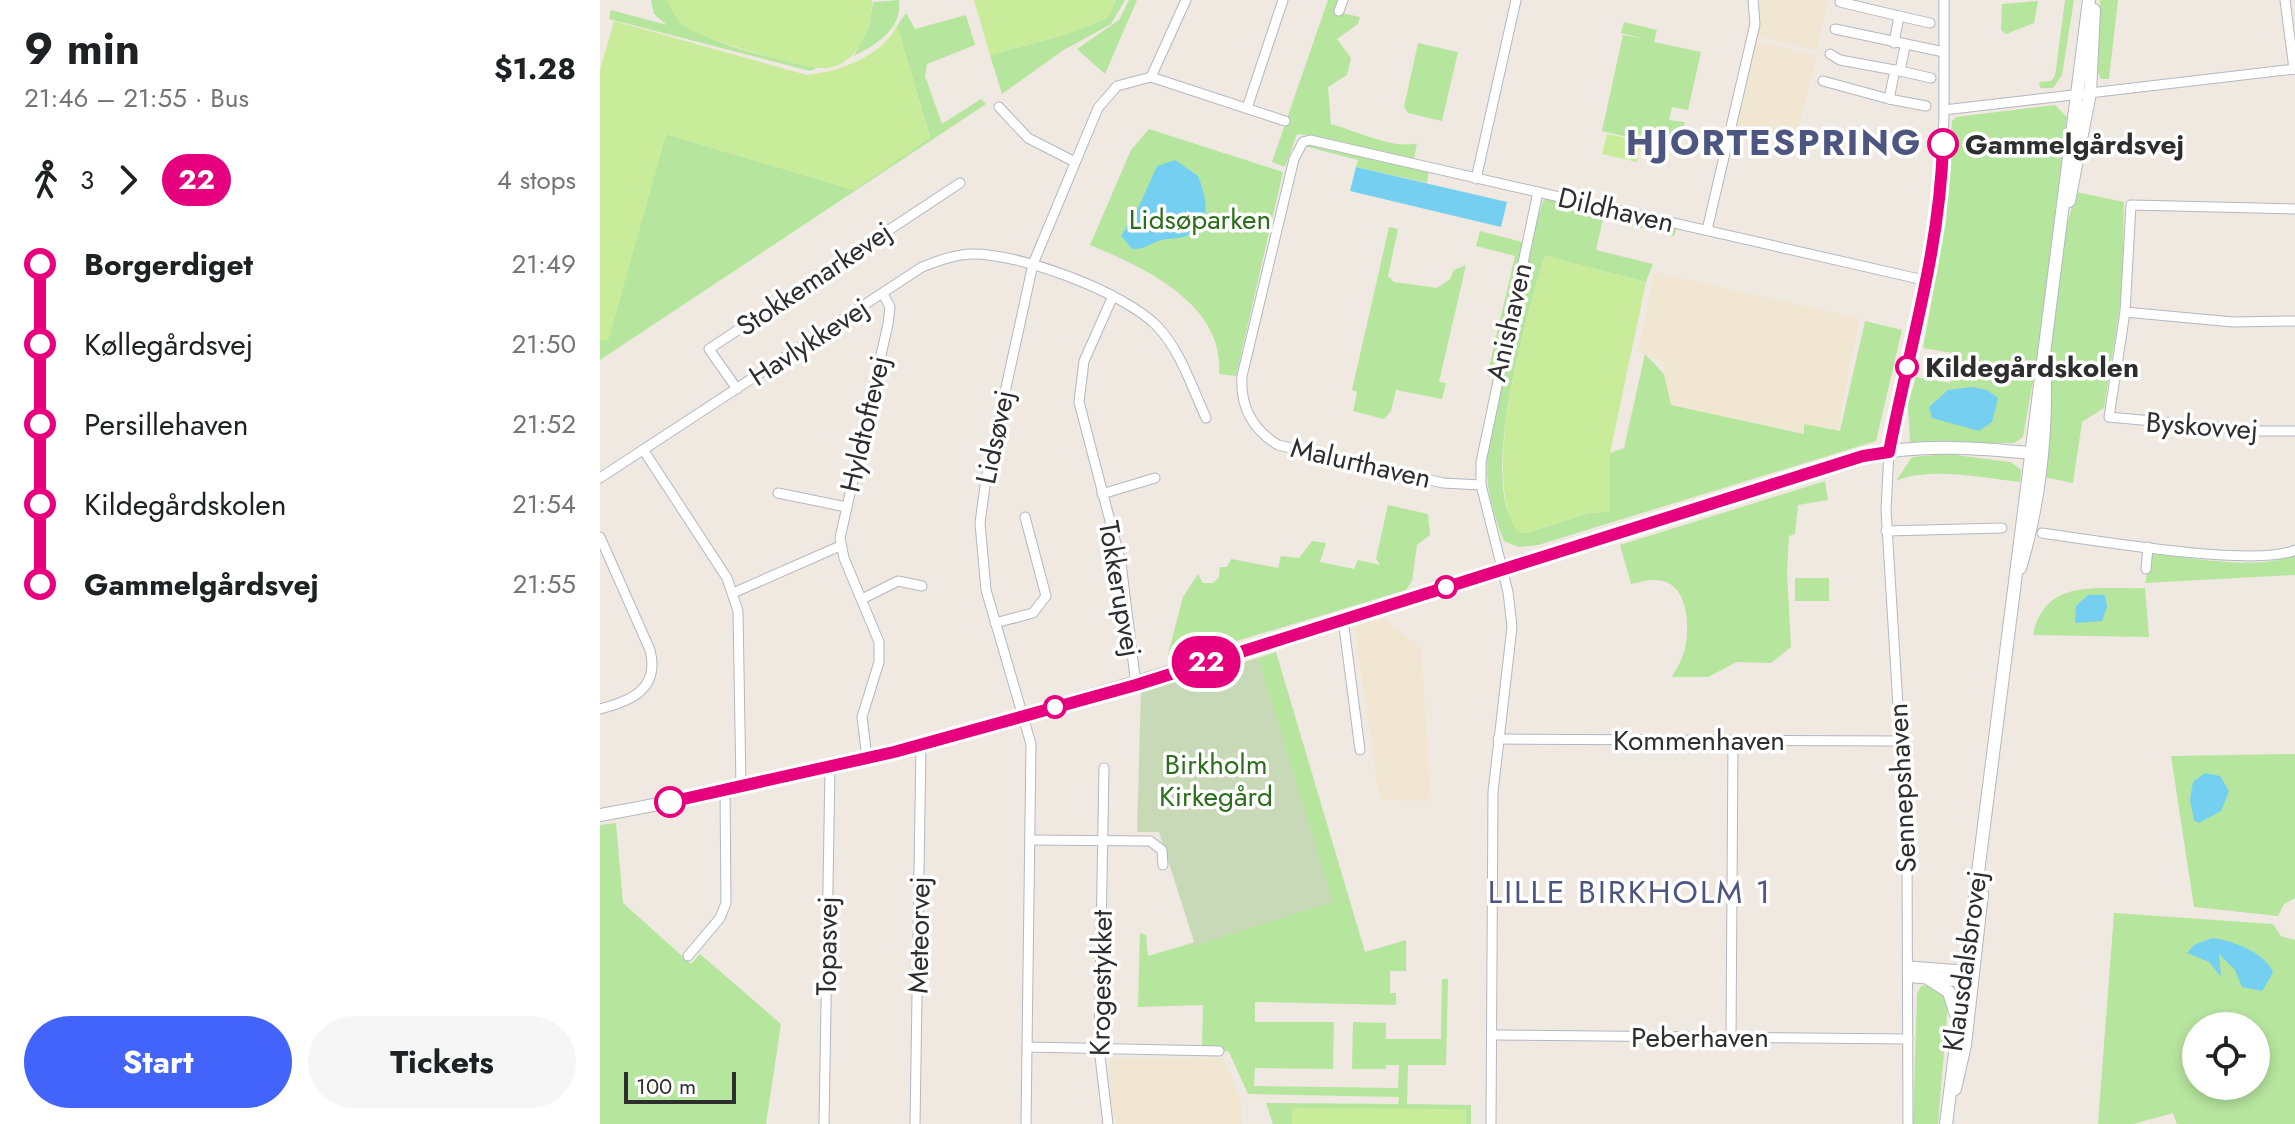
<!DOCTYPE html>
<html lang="en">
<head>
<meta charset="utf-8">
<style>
	body { margin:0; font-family:Jost,sans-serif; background:#f6f6f6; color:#202124; height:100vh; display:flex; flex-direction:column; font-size:30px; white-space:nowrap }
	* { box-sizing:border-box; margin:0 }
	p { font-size:26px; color:#757577 }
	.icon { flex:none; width:44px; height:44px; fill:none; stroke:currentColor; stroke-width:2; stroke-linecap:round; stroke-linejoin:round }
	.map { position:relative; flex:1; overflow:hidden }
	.details { display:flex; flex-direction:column; background:#fff; width:600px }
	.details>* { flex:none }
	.badge { padding:0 16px; border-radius:26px; font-size:28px; line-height:52px }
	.tools { position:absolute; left:1582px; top:1012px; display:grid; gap:16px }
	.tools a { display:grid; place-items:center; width:88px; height:88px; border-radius:50%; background:#fff; box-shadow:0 4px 12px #0003; font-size:40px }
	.scale { position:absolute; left:24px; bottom:20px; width:112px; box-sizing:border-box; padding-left:8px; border:4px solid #2e2e2e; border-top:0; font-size:22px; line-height:28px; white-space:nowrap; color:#2e2e2e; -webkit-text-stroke:6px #fff; paint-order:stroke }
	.map>.badge { position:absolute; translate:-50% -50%; box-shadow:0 0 0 4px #fff }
	.legs { display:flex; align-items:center; gap:12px; height:88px; padding:0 24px; font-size:26px }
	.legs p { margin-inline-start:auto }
	.overview { display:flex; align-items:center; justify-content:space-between; height:136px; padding:0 24px }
	h1 { font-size:44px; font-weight:700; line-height:60px }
	.primary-button { display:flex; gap:16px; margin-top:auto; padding:16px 24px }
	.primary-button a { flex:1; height:92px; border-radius:48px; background:#4264fb; color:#fff; font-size:32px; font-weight:700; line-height:92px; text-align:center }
	.primary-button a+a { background:#f6f6f6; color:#202124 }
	ul { padding:0 24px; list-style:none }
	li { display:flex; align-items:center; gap:28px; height:80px; font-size:30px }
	li i { display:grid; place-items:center; width:12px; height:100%; margin:0 10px; background:currentColor }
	li i::after { content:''; width:20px; height:20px; margin:-10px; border:6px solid; border-radius:50%; background:#fff }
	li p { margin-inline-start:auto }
	li:first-child i { background:linear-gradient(#0000 50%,currentColor 0) }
	li:last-child i { background:linear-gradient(currentColor 50%,#0000 0) }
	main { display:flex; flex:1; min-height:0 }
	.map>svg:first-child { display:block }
</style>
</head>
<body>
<main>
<section class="details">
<div class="overview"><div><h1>9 min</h1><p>21:46 – 21:55 · Bus</p></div><b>$1.28</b></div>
<div class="legs"><svg class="icon" aria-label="walk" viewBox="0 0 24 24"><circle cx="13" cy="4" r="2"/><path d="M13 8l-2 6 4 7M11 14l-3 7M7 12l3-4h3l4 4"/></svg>3<svg class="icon" aria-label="forward" viewBox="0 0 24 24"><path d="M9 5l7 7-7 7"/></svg><b class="badge" style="background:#e6007e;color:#fff">22</b><p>4 stops</p></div>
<ul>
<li><i style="color:#e6007e"></i><b>Borgerdiget</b><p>21:49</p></li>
<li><i style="color:#e6007e"></i><span>Køllegårdsvej</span><p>21:50</p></li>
<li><i style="color:#e6007e"></i><span>Persillehaven</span><p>21:52</p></li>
<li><i style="color:#e6007e"></i><span>Kildegårdskolen</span><p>21:54</p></li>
<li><i style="color:#e6007e"></i><b>Gammelgårdsvej</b><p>21:55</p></li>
</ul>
<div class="primary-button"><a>Start</a><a>Tickets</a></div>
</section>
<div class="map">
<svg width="1695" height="1124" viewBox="0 0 1695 1124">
	<rect width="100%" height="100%" fill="#efe9e1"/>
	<g fill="#f0e6d1">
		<path d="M1159 0H1228L1217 50 1156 36Z"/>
		<path d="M1154 42 1217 56 1195 143 1137 128Z"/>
		<path d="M1055 272 1260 319 1237 430 1206 434 1061 402 1066 364 1038 351Z"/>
		<path d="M784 618 821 649 831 801 780 800 754 626Z"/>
		<path d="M510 1058H623L641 1099 642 1124H516L511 1101Z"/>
	</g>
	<g fill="#b6e59e" fill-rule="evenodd">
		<path d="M51 0H67C88 46 172 56 217 68L210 71 9 19 11 10 67 25 54 14Z"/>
		<path d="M299 0C303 28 276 45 254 56L269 26 273 2Z"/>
		<path d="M516 0H525L511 24 462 51 402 94 390 55 467 34 507 18Z"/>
		<path d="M529 0H537L505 74 477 49 519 20Z"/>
		<path d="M728 0H741L737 12 760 17 758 24 737 39 751 58 747 75 728 87 731 124C756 131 795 150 817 143L814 159 830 163 827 183 756 167 758 160 704 146 707 135 697 134 685 167 672 162Z"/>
		<path d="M1465 0H1474L1462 75 1453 88H1440L1439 82 1451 81 1455 76Z"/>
		<path d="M1500 0H1518L1509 79H1501L1497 70Z"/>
		<path d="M1438 1 1434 23 1406 34 1401 30 1402 4Z"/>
		<path d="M306 13 315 29 366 15 375 45 327 64 325 76 342 124 381 99 386 104 0 360V339L8 340 66 134 254 190 330 137 297 26Z"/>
		<path d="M1024 22 1057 30 1054 42 1101 52 1088 110 1072 107 1069 120 1085 122 1078 149 1002 131 1023 35 1045 39 1021 33Z"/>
		<path d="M818 43 858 52 842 121 808 113 804 107Z"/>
		<path d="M1455 105 1467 117 1437 359 1423 437 1414 443H1310L1308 404 1316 377 1350 383 1358 354 1323 348 1346 222 1352 121 1356 117Z"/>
		<path d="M549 129 683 172 636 376 619 374C625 304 543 267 490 245L531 150Z"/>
		<path d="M1476 192 1524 202 1522 293 1504 408 1482 422 1473 483 1443 477 1449 404 1448 347 1463 239Z"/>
		<path d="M944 198 1077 227 1074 236 1003 219 996 250 1053 264 1046 282 945 256C926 318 889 448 907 509 910 518 920 526 926 533L989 513 1010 511V453L1024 448 1045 354 1064 374 1071 405 1204 434V424L1240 431 1265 321 1302 330 1276 441 938 545 918 547 904 541C878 478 885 442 901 378L887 376 915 256 876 246 880 231 930 244Z"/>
		<path d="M789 227 798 229 788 276 794 282 837 288 850 279 854 270 866 265 839 382 846 383 842 399 796 390 791 411 784 419 753 411 757 392 752 390Z"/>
		<path d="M1347 454 1411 462 1421 470 1420 482C1386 478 1328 466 1296 481L1312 457Z"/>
		<path d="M1225 481 1228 500 1198 505 1195 534 1189 536 1187 572 1191 647 1171 663 1137 662 1108 677H1072C1077 668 1083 658 1085 648 1090 624 1088 581 1056 580 1048 579 1039 583 1031 584L1020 545Z"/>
		<path d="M788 505 828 514 830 535 817 545 812 581 806 590 570 661 568 654 583 597 598 574 603 583H613L619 577 620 567H627L631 559 678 568 681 556 699 558 712 541 726 543 720 562 754 569 758 560 780 565 776 559Z"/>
		<path d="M1552 554C1591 557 1660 572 1695 554V575L1545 583Z"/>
		<rect x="1195" y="578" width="34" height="23"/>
		<path d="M1545 588 1549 637 1433 635C1445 577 1497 590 1545 588Z"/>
		<path d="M676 652 765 952 806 940V971H790V993H796V1005L655 1002V1022H734L733 1069 655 1068 654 1086 798 1088 799 1065H786V1069H752L753 1022 786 1023V1039H841L842 979H848L846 1065H808L807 1104 871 1105V1124H673L666 1103 798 1104 799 1097 648 1094 629 1052 602 1046 603 1005 538 1007 540 933 546 935 548 956 732 902 658 658Z"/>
		<path d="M1695 754V898L1684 904 1678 916 1594 907 1571 756Z"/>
		<path d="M16 823 23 903 91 964 100 954 181 1024 166 1124H0V825Z"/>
		<path d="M1514 913 1673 924 1681 936 1695 940V1124H1577L1573 1113 1533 1124H1498ZM1596 1026H1656V1086H1596Z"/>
		<path d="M1333 985 1341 989 1348 1004 1338 1124H1313L1317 994 1321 986Z"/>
	</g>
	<path fill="#c8d9b8" d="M658 658 733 902 595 945 559 832H537L541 691Z"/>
	<g fill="#c9ec9a">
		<path d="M67 0H272C272 27 259 63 228 68 210 71 99 38 84 26 76 20 71 9 67 0Z"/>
		<path d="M374 0H516L507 18 467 34 390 55Z"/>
		<path d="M14 21 207 75C238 72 281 57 297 26L330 138 254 190 66 134 8 341 0 339V70Z"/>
		<path d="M1007 134 1041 141 1037 162 1002 154Z"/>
		<path d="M945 256 1046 282 1010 453V511L989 513 926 533 917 532C880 475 926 319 945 256Z"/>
		<path d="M692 1108 866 1109V1124H692Z"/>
	</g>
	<g fill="#75cff0">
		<path d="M575 160 598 176C607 199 613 223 586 236 579 239 569 238 561 240 550 244 545 249 532 249L521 236 541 202 557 166Z"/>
		<path d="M756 167 907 202 901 227 750 191Z"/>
		<path d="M1372 387 1387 390 1398 398 1392 422 1379 431 1332 418 1329 407 1348 390Z"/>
		<path d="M1488 595H1505L1507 607 1502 621 1475 623 1476 606Z"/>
		<path d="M1605 773 1620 776 1629 791 1621 811 1599 823 1594 820 1590 800 1593 782Z"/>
		<path d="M1612 938C1631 940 1667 953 1673 973L1662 991 1642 987 1635 970 1619 954 1621 977 1609 962 1587 953 1594 945Z"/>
	</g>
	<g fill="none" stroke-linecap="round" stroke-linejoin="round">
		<g stroke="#b4b7c1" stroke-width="11">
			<g id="street">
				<path d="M1685 0 1694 69"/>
				<path d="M1240 2 1299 16 1294 43"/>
				<path d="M739 11 743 0"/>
				<path d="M1299 16 1330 23"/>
				<path d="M1235 29 1344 52"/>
				<path d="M1230 54 1240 60 1300 71 1305 46"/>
				<path d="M1300 71 1331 78"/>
				<path d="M551 77 586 0"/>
				<path d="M1223 81 1289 99 1295 70"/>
				<path d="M1289 99 1326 106"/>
				<path d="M399 107 428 138 475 162"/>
				<path d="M647 108 683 0"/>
				<path d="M1344 110 1695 69"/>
				<path d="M876 179 916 0"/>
				<path d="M1695 209 1531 205 1525 312 1509 417 1660 431H1695"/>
				<path d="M1107 230 1155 24 1153 0"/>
				<path d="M513 296 484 361 479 402 521 563 536 685"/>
				<path d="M1525 312 1633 322 1695 321"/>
				<path d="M137 389 109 349 360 183"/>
				<path d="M44 451 127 578 138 611 141 787"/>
				<path d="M0 478 322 267C338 261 353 255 370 254 417 252 524 292 557 326 580 350 592 387 606 418"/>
				<path d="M881 485 843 483 678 445C652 429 640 406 642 376L694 159 703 142 710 140 1328 281"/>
				<path d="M178 493 246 507"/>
				<path d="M502 494 555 478"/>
				<path d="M1286 531 1402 528"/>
				<path d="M1442 533C1491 540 1657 568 1695 550"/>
				<path d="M0 537 50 650C60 689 31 701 0 709"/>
				<path d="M1546 569 1548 547"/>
				<path d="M133 593 240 546"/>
				<path d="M262 599 298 581 322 586"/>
				<path d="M743 619 760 750"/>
				<path d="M395 623 433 613 446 596 425 517"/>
				<path d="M898 739 1300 741"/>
				<path d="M267 758 262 717 279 662V642L244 558 240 538 288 324 290 307 283 294"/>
				<path d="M504 768 499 1048 508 1124"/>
				<path d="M430 840 550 841 562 850 563 865"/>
				<path d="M88 956 120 918 126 903 125 790"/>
				<path d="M1309 966 1363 970"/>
				<path d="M892 1035 1308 1039"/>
				<path d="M1131 1037 1133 740"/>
				<path d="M427 1047 619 1051"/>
				<path d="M224 1124 230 767"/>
				<path d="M315 1124 321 745"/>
				<path d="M426 1124 431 744 386 590 380 523 386 479 433 264 498 108 517 86 551 77 685 121"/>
				<path d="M891 1124 893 792 912 627 908 592 881 485V462L938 192"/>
				<path d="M1308 1124 1307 853 1286 510 1289 452 1338 224 1344 118V0"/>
			</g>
		</g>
		<g stroke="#b4b7c1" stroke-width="14">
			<g id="secondary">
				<path d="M1469 201 1490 93 1494 10"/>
				<path d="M1420 568C1438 510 1446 442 1445 381"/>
				<path d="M0 815C248 771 487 698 728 624 906 568 1085 513 1263 456 1322 443 1381 448 1441 454"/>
				<path d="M1309 976 1369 981"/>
				<path d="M1329 979 1349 992 1355 1012"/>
				<path d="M1355 1089 1365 1045 1382 893"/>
				<path d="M1346 1124 1489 0"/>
			</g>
		</g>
		<use href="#street" stroke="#fff" stroke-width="9"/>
		<use href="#secondary" stroke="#fff" stroke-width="12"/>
	</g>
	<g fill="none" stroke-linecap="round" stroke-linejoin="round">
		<g stroke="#fff" stroke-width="18">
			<path id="line-1" d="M70 802 294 752 536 685 1263 456 1289 452C1309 348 1340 250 1343 144"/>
		</g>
		<use href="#line-1" stroke="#e6007e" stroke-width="12"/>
	</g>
	<g fill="#fff" stroke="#e6007e" stroke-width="4">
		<circle cx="1343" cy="144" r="14"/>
		<circle cx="1307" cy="367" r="10"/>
		<circle cx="846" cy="587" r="10"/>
		<circle cx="455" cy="707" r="10"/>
		<circle cx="70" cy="802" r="14"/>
	</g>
	<g text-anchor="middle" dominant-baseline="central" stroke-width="7" stroke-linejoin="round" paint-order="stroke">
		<g font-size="28" font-weight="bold" fill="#2e2e2e" stroke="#fff" text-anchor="start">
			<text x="1365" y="144">Gammelgårdsvej</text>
			<text x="1325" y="367">Kildegårdskolen</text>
		</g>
		<g font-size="28" fill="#2e2e2e" stroke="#fff">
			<text transform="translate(1016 210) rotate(13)">Dildhaven</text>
			<text transform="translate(214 279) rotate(-34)">Stokkemarkevej</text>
			<text transform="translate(909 322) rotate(-77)">Anishaven</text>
			<text transform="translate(209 342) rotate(-33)">Havlykkevej</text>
			<text transform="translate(265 424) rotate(-77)">Hyldtoftevej</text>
			<text transform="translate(1602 426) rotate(4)">Byskovvej</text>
			<text transform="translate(395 437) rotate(-78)">Lidsøvej</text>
			<text transform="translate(761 463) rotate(13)">Malurthaven</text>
			<text transform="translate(520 589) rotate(80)">Tokkerupvej</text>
			<text x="1099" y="740">Kommenhaven</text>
			<text transform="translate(1302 788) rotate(-93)">Sennepshaven</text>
			<text transform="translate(319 935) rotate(-89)">Meteorvej</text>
			<text transform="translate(227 946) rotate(-89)">Topasvej</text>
			<text transform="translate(1365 961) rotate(-82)">Klausdalsbrovej</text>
			<text transform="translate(501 983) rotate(-89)">Krogestykket</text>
			<text x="1100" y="1037">Peberhaven</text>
		</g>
		<g font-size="28" fill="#2c6e1b" stroke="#fff">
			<text x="600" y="219">Lidsøparken</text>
			<text x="616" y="764">Birkholm<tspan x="616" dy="32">Kirkegård</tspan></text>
		</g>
		<g font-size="32" letter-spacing="2" fill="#4d5680" stroke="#fff">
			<text x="1030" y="892">LILLE BIRKHOLM 1</text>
		</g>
		<g font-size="36" font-weight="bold" letter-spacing="2" fill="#4d5680" stroke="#fff">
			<text x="1174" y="142">HJORTESPRING</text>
		</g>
	</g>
</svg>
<div class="tools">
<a><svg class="icon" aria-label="locate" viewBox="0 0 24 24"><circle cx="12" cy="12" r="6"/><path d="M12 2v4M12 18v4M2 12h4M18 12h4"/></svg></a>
</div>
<div class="scale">100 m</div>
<b class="badge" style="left:606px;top:662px;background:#e6007e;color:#fff">22</b>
</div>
</main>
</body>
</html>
